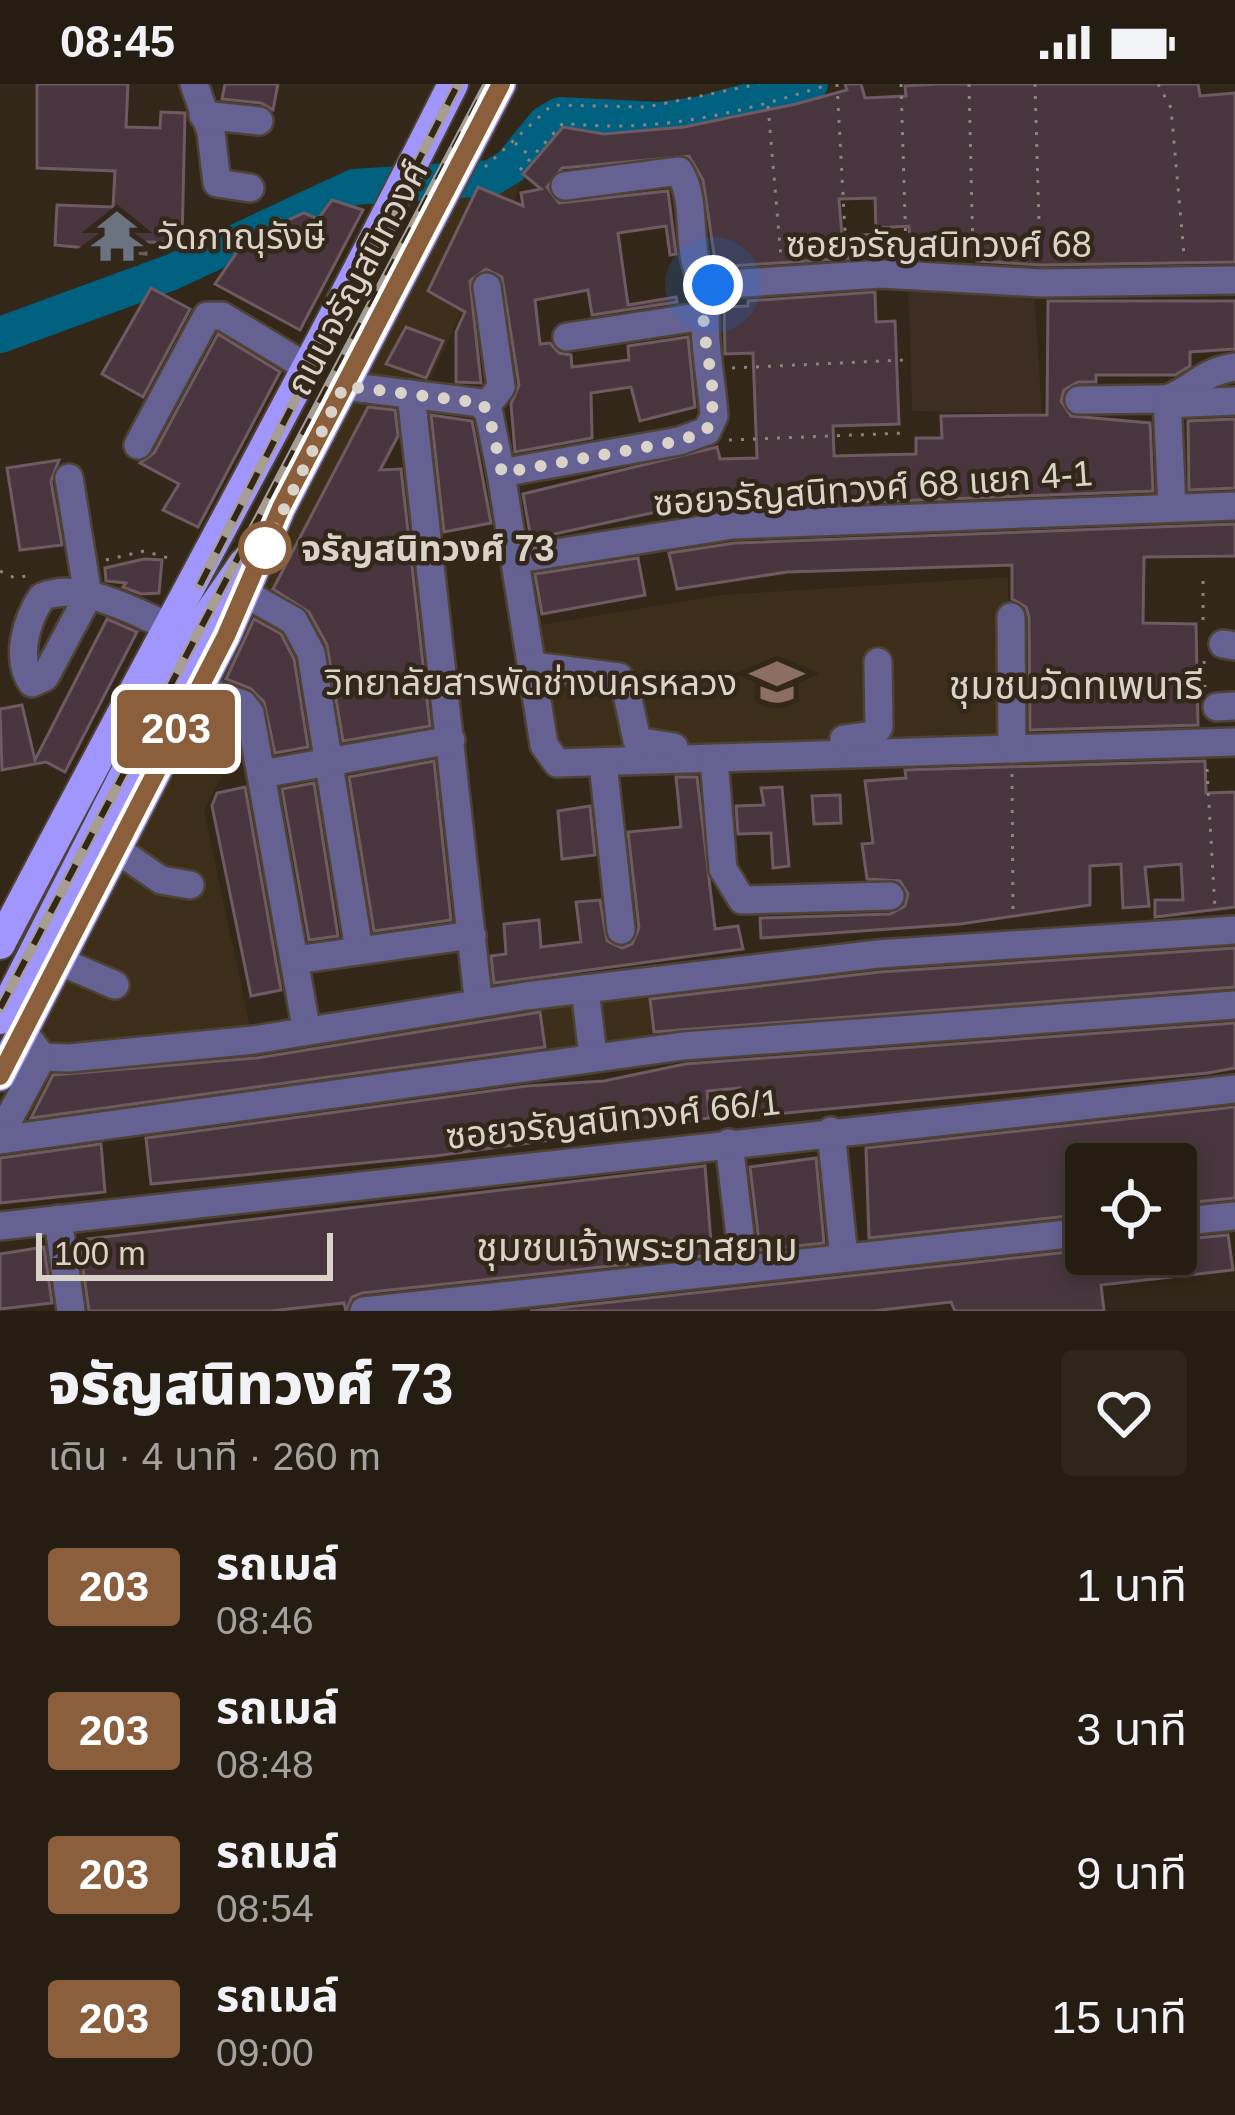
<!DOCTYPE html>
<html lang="th">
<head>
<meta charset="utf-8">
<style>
	body { margin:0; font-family:Arial,"Noto Sans Thai",sans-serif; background:#2e261b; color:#f1f3f6; height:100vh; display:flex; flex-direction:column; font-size:45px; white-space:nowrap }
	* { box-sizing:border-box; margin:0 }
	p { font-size:39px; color:#a4a29f }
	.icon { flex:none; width:66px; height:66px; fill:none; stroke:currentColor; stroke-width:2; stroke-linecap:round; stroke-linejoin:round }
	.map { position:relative; height:1227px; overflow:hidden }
	.drawer { display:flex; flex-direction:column; background:#261d12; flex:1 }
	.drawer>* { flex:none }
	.badge { padding:0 24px; border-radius:9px; font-size:42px; line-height:78px }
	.fabs { position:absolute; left:1065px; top:1059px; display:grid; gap:24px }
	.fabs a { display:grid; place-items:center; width:132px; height:132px; border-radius:12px; background:#261d12; box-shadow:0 6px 18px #0003,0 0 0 3px #423b32; font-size:60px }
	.scale { position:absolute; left:36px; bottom:30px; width:297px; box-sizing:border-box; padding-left:12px; border:6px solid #d9d3c9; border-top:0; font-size:33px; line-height:42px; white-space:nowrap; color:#d9d3c9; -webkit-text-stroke:9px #322718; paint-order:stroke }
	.you { position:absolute; width:60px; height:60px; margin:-30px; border:9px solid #fff; border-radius:50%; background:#1a73e8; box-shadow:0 0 0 18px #1a73e833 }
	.map>.badge { position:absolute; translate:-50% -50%; box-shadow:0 0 0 6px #fff }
	.round { display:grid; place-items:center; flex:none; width:126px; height:126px; border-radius:12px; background:#2e261b }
	.overview { display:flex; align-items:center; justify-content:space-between; height:204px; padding:0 48px }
	h1 { font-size:57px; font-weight:800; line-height:90px }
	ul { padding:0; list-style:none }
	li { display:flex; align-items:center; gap:36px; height:144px; padding:0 48px }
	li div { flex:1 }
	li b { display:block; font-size:45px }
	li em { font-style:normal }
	li .badge { min-width:132px; font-weight:700; text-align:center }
	.status { display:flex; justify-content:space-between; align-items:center; height:84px; padding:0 60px; background:#261d12; direction:ltr }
	.status svg { height:33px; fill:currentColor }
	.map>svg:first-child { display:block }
</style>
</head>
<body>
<div class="status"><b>08:45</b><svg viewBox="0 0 49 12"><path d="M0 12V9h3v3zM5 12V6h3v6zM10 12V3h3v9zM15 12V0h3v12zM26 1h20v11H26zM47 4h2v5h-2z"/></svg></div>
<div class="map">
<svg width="1235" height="1227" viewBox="0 0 1235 1227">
	<rect width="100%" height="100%" fill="#322718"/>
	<g fill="#3c2e19">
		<path d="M522 89 516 113 429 298 204 726 251 947 885 854 1235 839V930L625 978 0 1066 43 963 34 939 458 108Z"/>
		<path d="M1008 493 1007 656 569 670 555 661 540 541 722 511Z"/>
	</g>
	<path fill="#3d2d23" d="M908 199 1034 205 1042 330 912 327Z"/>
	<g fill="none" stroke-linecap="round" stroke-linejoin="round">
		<path stroke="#006080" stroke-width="36" d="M0 251 172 188 354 103 491 94 511 82 545 40 560 31 660 36 702 30 810 0"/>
	</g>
	<g fill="#48353d" stroke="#6f5a62" stroke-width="3">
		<path d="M37 0H128L126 43 160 44 161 28 185 29 182 159 147 158 146 170 55 161 57 121 113 123 115 87 37 84Z"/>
		<path d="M225 0H278L273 26 261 19 222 15Z"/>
		<path d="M845 0H861L865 14 906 12 905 2 936 0H1198L1200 12 1235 9V178L1041 181 977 177V172L911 174 909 142 876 144 875 114 839 115 842 152 879 150 880 172 716 183 703 96 689 72 562 84 547 103 559 119 668 107 676 170 670 171 666 142 618 149 628 221 676 213 677 218 592 231 588 206 535 216 540 260 550 259 559 269 571 271 572 283 629 276 628 262 688 253 695 323 640 337 631 303 591 309 592 354 515 368 511 320 519 301 502 193 486 185 470 197 481 299 456 298V248L465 228 428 207 478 103 523 122 521 109 541 105 523 90 563 43 604 50 684 43 796 20 847 6Z"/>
		<path d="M332 116 363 126 300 246 215 200 246 155 304 129 318 135Z"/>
		<path d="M151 204 190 225 143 313 102 290Z"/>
		<path d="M875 208 876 238 895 237 899 340 833 342 834 372 916 370V354H942L941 332 1047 331 1048 217H1235V265L1190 268V282L1175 291H1096V298H1078L1064 306 1061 317 1071 332 1150 339 1153 407 735 423V411L531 455 523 410 717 363 720 375 757 374 753 269 725 270 724 223 748 222V217Z"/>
		<path d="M406 243 443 257 426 294 386 280Z"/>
		<path d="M218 250 280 288 198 443 163 426 179 400 140 379 154 369Z"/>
		<path d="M368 323 395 326 398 352 380 386 401 385 430 642 343 657 327 561 309 528 273 505Z"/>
		<path d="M431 331 472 337 491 439 444 448Z"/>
		<path d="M1235 335V404L1189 406 1188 337Z"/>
		<path d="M59 376 51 397 62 461 20 466 7 384Z"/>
		<path d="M1235 440V472L1144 473 1143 539 1196 540 1198 641 1030 646 1029 533 1026 523 1012 515V481L787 488 677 505 669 469 735 459Z"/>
		<path d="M638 474 645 511 542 530 535 490Z"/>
		<path d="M144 475 162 476 159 509 141 510 123 503 126 499 106 497 105 484Z"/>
		<path d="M107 535 137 548 65 688 46 678 2 686 0 625 22 621 35 676Z"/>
		<path d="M254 535 281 550 294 575 308 663 275 669 264 618 250 604 226 595Z"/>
		<path d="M434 677 451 836 374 847 349 693Z"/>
		<path d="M1205 677 1206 709 1235 708V823L1155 833V816H1183L1181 780 1145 783 1149 822 1123 824 1121 780 1090 782V821L960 840 761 854 760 834 890 830 905 822 908 810 900 797 867 795 862 760 873 759 865 697 906 694 905 686Z"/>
		<path d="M676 693H697L715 845 738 842 743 865 494 899 491 872 506 870 504 840 539 836 541 863 581 858 576 818 600 816 607 857 622 864 632 860 639 844 628 748 681 743Z"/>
		<path d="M314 699 338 852 309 856 282 705Z"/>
		<path d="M245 703 281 906 251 912 212 722 217 709Z"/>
		<path d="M782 703 789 782 773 784 771 749 738 750 736 722 764 721 761 704Z"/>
		<path d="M840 711 841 739 814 740 812 712Z"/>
		<path d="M590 722 595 771 562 775 558 727Z"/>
		<path d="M1235 864V903L654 948 650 915 880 888Z"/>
		<path d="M540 928 545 963 31 1034 53 991 257 974Z"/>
		<path d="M1235 939V984L1208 989 743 1033 740 1004 707 1007 709 1034 435 1072 151 1100 146 1054 527 1002 604 997 685 980Z"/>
		<path d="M1235 1023V1114L1176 1120V1080H1086V1130L869 1154 866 1064Z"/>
		<path d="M101 1060 105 1108 0 1119V1074Z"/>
		<path d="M816 1074 824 1159 760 1166 750 1083Z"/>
		<path d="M705 1082 712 1171 362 1209 352 1213 346 1227 344 1219 270 1227H89L79 1156Z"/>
		<path d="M1228 1151 1233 1186 1101 1201 1104 1227H955L951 1218 872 1227H530L1086 1166 1176 1170V1156Z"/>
		<path d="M44 1163 52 1219 0 1225V1170Z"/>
	</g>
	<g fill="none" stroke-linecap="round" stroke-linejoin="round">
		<g stroke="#4d4334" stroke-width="32">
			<g id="minor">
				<path d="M194 0 211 48 217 99 250 104"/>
				<path d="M203 31 259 37"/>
				<path d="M565 102 679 87C701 121 681 176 709 205"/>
				<path d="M567 253 704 232"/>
				<path d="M344 302 482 319 489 330 501 389 679 357 707 347 714 332C713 301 695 222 713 201L881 190 1041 199 1235 196"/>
				<path d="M411 310 477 905"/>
				<path d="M1167 315C1196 304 1201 288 1235 283"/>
				<path d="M1079 316 1167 315 1172 423"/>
				<path d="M1167 320 1235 317"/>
				<path d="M485 324 501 303 487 203"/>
				<path d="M138 361 207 232H222L308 284"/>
				<path d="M501 389 544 661 557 679 1235 658"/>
				<path d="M69 394 88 512 45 593 32 599C15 575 26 536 42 513 79 497 130 526 166 541"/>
				<path d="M518 475 733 441 1235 422"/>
				<path d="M246 510 294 537 311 569 359 866"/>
				<path d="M1011 533 1012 665"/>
				<path d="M1223 560 1235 562"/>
				<path d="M533 582 619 593 626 605 637 657 674 663"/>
				<path d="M197 604 243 620 250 629 304 932"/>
				<path d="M1217 623 1235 622"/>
				<path d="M844 655 873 651 879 643 878 578"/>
				<path d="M714 675 723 785 742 816 890 812"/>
				<path d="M603 679 621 846"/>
				<path d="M262 690 451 656"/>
				<path d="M116 765 161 796 190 801"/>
				<path d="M295 876 472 851"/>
				<path d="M59 877 115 901"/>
				<path d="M585 905 593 972"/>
				<path d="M23 947 42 973 69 974 254 956 526 912 878 870 1235 846"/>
				<path d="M831 1047 844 1174"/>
				<path d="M0 1051 42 973"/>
				<path d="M0 1056 683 962 1235 921"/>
				<path d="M729 1059 744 1185"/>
				<path d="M58 1135 71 1227"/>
				<path d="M1176 1138 1235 1132"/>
				<path d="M0 1142 1235 1005"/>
				<path d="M364 1227 1086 1148"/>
			</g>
		</g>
		<g stroke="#4d4334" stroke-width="34">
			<g id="major">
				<path d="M0 860C150 573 308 290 453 0"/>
				<path d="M0 935 200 543 244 479"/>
				<path d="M0 992 226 552 281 424 501 0"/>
			</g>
		</g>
		<g stroke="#8d8478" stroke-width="3" stroke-dasharray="3 9" stroke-linecap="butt">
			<path d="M837 0 846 166"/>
			<path d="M901 0 906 165"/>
			<path d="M969 0 973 170"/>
			<path d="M1035 0 1040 173"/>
			<path d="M1158 0 1171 24 1184 171"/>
			<path d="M768 22 781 174"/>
			<path d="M515 59 530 72"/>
			<path d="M485 83 552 21 647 23 759 0"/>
			<path d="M520 86 563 39C657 50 741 29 830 0"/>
			<path d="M732 284 904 276"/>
			<path d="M729 356 905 349"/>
			<path d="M106 476 144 467 172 475"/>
			<path d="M0 487 15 494 32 491"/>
			<path d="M1203 497V543"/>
			<path d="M1204 577 1205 603"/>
			<path d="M1207 685 1215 825"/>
			<path d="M1012 690 1013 832"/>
		</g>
		<use href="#minor" stroke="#656193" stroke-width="27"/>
		<use href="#major" stroke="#a196fd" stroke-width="30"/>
		<g stroke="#a69e93" stroke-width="10">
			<g id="rail">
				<path d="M200 501 458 0"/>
				<path d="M0 924 488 0"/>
			</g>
		</g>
		<use href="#rail" stroke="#322718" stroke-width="6" stroke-dasharray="18" stroke-linecap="butt"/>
	</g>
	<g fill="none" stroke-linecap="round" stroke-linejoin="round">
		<g stroke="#fff" stroke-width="27">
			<path id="line" d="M0 992 226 552 281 424 501 0"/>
		</g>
		<use href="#line" stroke="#8b5e3c" stroke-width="18"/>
		<path stroke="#d9d3c9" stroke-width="12" stroke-dasharray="0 21.6" d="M265 464 344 302 482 319 489 330 502 389 679 357 706 347C728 304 686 233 713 201"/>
	</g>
	<defs>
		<g id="temple-bare" transform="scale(4.14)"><path d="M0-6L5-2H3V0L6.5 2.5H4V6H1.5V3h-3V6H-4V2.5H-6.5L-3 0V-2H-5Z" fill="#6b7280" stroke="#322718" stroke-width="2.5" paint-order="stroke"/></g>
		<g id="university-bare" transform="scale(4.14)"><path d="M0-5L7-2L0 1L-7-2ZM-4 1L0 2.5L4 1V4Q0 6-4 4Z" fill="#8d6e63" stroke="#322718" stroke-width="2.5" paint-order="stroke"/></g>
	</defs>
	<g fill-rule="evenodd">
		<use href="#temple-bare" x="117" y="152"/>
		<use href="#university-bare" x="777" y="598"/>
	</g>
	<circle fill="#fff" stroke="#8b5e3c" stroke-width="6" cx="265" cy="464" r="24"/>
	<g text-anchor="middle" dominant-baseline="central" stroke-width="9" stroke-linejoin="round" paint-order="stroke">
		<g font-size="36" fill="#d9d3c9" stroke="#322718" text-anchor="start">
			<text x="157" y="152">วัดภาณุรังษี</text>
			<text x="737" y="598" text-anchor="end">วิทยาลัยสารพัดช่างนครหลวง</text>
		</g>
		<g font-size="36" fill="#d9d3c9" stroke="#322718">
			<text x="939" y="160">ซอยจรัญสนิทวงศ์ 68</text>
			<text transform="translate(357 194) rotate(-62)">ถนนจรัญสนิทวงศ์</text>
			<text transform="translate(873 404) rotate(-4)">ซอยจรัญสนิทวงศ์ 68 แยก 4-1</text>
			<text transform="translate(613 1035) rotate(-6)">ซอยจรัญสนิทวงศ์ 66/1</text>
		</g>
		<g font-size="36" font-weight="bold" fill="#d9d3c9" stroke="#322718" text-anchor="start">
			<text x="301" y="464">จรัญสนิทวงศ์ 73</text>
		</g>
		<g font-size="39" fill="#d9d3c9" stroke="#322718">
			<text x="1076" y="601">ชุมชนวัดทเพนารี</text>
			<text x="637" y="1163">ชุมชนเจ้าพระยาสยาม</text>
		</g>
	</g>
</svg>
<div class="fabs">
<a><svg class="icon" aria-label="locate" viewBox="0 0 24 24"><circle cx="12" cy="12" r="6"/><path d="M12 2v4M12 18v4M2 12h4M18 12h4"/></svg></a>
</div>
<div class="scale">100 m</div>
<div class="you" style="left:713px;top:201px"></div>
<b class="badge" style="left:176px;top:645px;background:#8b5e3c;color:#fff">203</b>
</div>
<section class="drawer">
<div class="overview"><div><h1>จรัญสนิทวงศ์ 73</h1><p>เดิน · 4 นาที · 260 m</p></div><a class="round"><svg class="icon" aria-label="heart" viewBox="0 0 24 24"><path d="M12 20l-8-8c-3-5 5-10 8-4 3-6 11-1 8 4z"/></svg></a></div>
<ul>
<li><span class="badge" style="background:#8b5e3c;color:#fff">203</span><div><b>รถเมล์</b><p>08:46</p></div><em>1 นาที</em></li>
<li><span class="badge" style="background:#8b5e3c;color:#fff">203</span><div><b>รถเมล์</b><p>08:48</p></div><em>3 นาที</em></li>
<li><span class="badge" style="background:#8b5e3c;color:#fff">203</span><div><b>รถเมล์</b><p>08:54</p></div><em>9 นาที</em></li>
<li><span class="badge" style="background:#8b5e3c;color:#fff">203</span><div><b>รถเมล์</b><p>09:00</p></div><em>15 นาที</em></li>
</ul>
</section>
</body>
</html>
